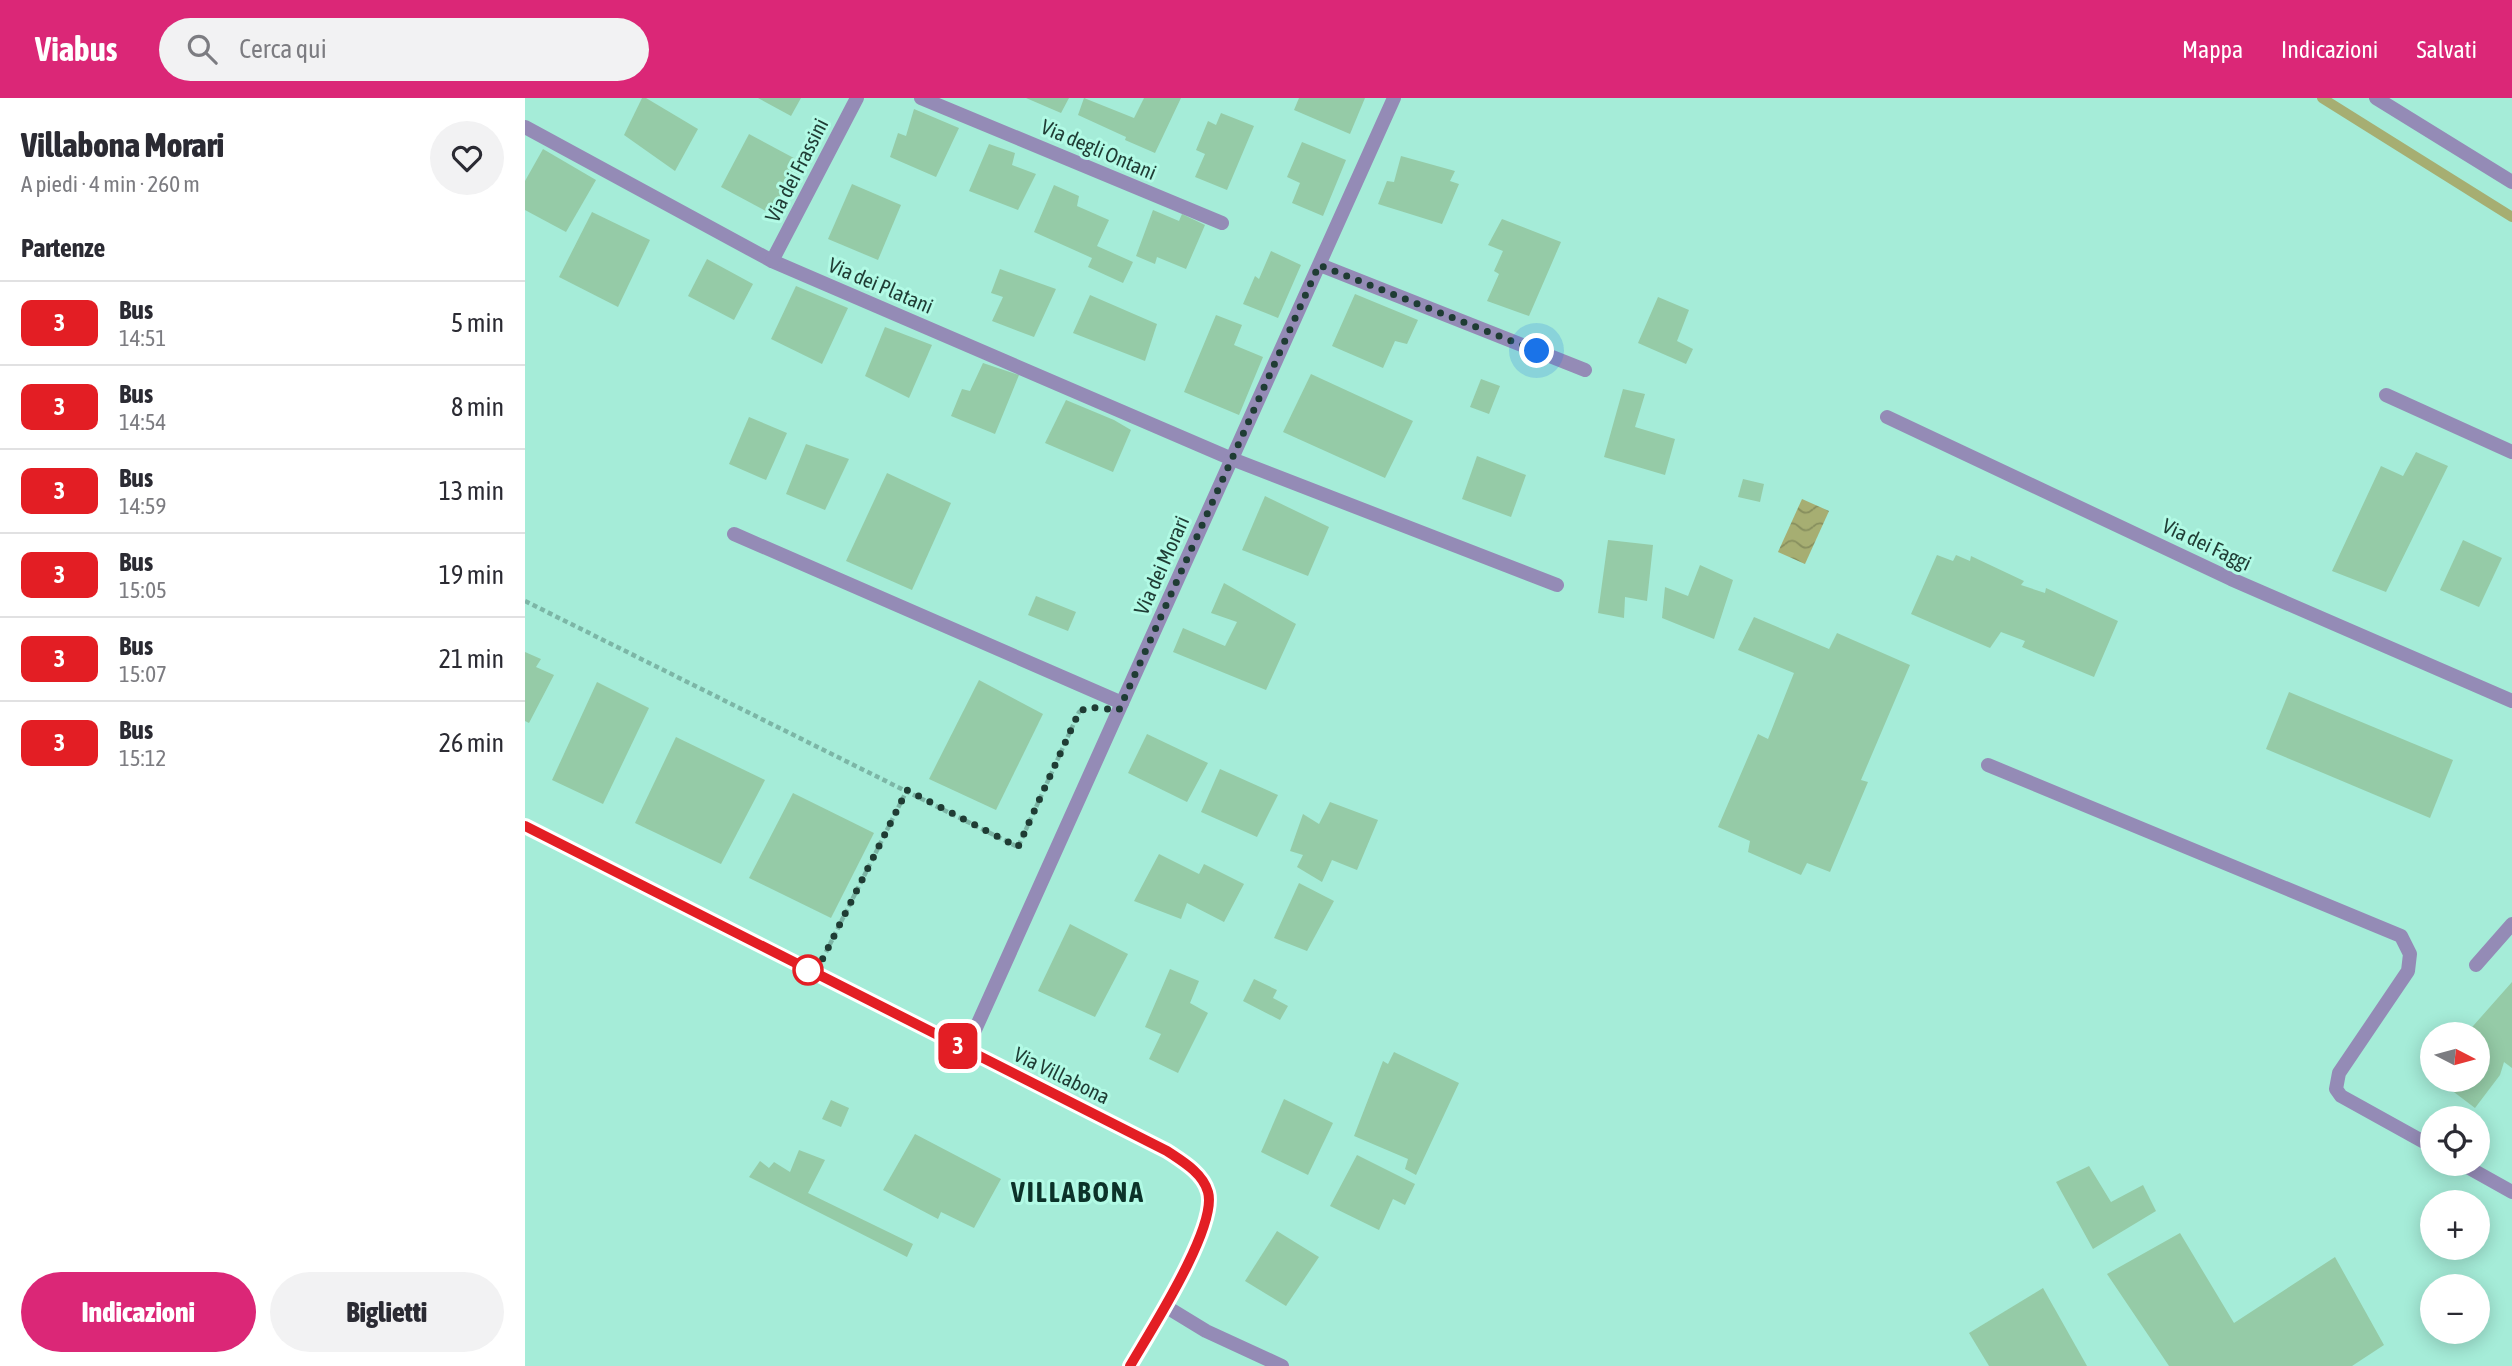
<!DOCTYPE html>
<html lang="it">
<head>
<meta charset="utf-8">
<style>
	body { margin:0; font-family:"Asap Condensed",sans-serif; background:#f2f2f3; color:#2b2b33; height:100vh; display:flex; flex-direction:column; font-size:26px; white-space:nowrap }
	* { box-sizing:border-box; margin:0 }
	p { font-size:23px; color:#7c7c81 }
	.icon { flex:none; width:38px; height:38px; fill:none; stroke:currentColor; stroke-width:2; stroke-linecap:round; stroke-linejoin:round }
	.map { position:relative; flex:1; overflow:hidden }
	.details { display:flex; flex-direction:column; background:#fff; width:525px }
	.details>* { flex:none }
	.badge { padding:0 14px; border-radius:10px; font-size:24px; line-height:46px }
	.needle { width:46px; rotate:96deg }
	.tools { position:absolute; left:1895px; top:924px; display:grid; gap:14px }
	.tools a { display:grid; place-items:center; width:70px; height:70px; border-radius:50%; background:#fff; box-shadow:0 4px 18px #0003; font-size:35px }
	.you { position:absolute; width:35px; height:35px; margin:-18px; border:5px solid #fff; border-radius:50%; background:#1a73e8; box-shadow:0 0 0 10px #1a73e833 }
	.map>.badge { position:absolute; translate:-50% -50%; box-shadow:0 0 0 4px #fff }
	h2 { padding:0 21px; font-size:26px; line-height:63px }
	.round { display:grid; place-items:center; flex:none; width:74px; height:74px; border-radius:37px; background:#f2f2f3 }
	.headline { display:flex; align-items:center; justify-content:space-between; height:119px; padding:0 21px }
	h1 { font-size:33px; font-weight:800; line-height:52px }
	.button { display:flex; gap:14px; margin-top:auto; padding:14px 21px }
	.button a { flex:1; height:80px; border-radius:42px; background:#db2777; color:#fff; font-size:28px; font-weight:800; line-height:80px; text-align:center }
	.button a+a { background:#f2f2f3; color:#2b2b33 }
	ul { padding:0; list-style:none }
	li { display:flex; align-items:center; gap:21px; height:84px; padding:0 21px; border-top:2px solid #e1e1e2 }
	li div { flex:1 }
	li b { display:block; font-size:26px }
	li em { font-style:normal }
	li .badge { min-width:77px; font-weight:700; text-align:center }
	header { display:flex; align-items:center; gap:42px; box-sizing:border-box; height:98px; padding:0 35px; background:#db2777; color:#fff }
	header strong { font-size:33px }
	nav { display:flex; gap:38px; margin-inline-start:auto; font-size:24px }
	.search { width:490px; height:63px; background:#f2f2f3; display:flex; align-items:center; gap:18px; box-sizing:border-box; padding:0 24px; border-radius:38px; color:#7c7c81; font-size:26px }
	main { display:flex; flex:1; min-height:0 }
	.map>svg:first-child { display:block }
</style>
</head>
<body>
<header>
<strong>Viabus</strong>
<div class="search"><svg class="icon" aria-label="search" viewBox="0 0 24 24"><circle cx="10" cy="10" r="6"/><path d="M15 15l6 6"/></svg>Cerca qui</div>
<nav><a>Mappa</a><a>Indicazioni</a><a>Salvati</a></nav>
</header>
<main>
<section class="details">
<div class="headline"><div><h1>Villabona Morari</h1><p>A piedi · 4 min · 260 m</p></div><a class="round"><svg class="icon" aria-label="heart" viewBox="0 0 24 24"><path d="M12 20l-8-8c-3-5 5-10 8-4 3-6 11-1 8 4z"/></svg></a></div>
<h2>Partenze</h2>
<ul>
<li><span class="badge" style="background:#e31e24;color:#fff">3</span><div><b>Bus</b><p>14:51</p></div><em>5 min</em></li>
<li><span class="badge" style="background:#e31e24;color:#fff">3</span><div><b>Bus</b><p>14:54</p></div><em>8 min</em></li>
<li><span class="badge" style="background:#e31e24;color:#fff">3</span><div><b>Bus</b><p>14:59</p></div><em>13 min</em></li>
<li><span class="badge" style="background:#e31e24;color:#fff">3</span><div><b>Bus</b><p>15:05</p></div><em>19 min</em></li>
<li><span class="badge" style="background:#e31e24;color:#fff">3</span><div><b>Bus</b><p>15:07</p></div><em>21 min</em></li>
<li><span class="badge" style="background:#e31e24;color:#fff">3</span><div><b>Bus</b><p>15:12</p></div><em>26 min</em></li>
</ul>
<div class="button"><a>Indicazioni</a><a>Biglietti</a></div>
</section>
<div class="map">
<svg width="1987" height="1268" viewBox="0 0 1987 1268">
	<defs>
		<pattern id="water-waves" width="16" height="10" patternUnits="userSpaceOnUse" patternTransform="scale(1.75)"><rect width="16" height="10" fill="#a6ae72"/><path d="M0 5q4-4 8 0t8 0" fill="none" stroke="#878f5e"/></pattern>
	</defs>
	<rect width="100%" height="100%" fill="#a5ecd8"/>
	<path fill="url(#water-waves)" d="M1277 401 1304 413 1280 466 1253 454Z"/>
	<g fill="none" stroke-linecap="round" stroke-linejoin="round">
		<path stroke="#a6ae72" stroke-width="10" d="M1797 0 1987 119"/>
	</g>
	<g fill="#95cba7">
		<path d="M117 0H121L173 31 150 73 99 37Z"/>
		<path d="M233 0H276L266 18Z"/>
		<path d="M501 0H544L536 15Z"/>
		<path d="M559 0 609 20 619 0H656L630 55 600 42 601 39 553 17Z"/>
		<path d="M774 0H840L825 36 769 12Z"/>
		<path d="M389 11 434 30 411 79 365 59 373 35 381 38Z"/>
		<path d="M696 15 729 28 702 92 670 79 680 56 671 52 683 23 691 27Z"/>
		<path d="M224 36 280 66 250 118 196 89Z"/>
		<path d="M777 44 821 62 798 118 767 105 775 85 762 79Z"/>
		<path d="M464 46 490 55 487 67 511 76 493 112 444 93Z"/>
		<path d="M18 51 71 82 41 134 0 112V83Z"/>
		<path d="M876 58 930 73 925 83 934 86 917 126 853 106 862 83 869 84Z"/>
		<path d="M327 86 376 107 353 162 303 141Z"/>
		<path d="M529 87 554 98 552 108 584 122 572 148 608 164 598 185 563 169 567 160 509 134Z"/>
		<path d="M628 112 654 123 657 116 680 127 661 171 632 159 630 166 611 158Z"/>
		<path d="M67 114 125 142 93 209 34 179Z"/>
		<path d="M977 121 1036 144 1004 218 962 203 974 176 969 173 978 153 963 147Z"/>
		<path d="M746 153 776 167 753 220 718 206 730 178 734 181Z"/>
		<path d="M182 161 228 186 209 222 163 198Z"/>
		<path d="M475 171 531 191 509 239 467 223 478 199 466 195Z"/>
		<path d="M271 188 323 210 297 266 246 241Z"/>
		<path d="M830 196 893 222 882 246 870 243 858 270 807 248Z"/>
		<path d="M565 197 632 226 620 263 548 235Z"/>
		<path d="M1133 199 1164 212 1152 243 1168 251 1161 266 1113 245Z"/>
		<path d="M691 217 717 227 709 247 738 259 714 317 659 294Z"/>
		<path d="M360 229 407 247 384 300 340 278Z"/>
		<path d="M458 265 494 277 470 336 426 318 437 291 445 293Z"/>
		<path d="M786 276 888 323 860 380 758 334Z"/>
		<path d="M956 281 975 288 964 316 945 309Z"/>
		<path d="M1098 291 1120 296 1110 329 1150 341 1140 377 1079 359Z"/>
		<path d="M541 302 589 322 606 332 588 374 520 345Z"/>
		<path d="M224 319 262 335 241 382 204 366Z"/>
		<path d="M281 346 324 361 300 412 261 396Z"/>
		<path d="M1891 354 1923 368 1861 494 1807 473 1856 368 1878 378Z"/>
		<path d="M952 358 1001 377 986 419 937 401Z"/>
		<path d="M362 375 426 405 387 492 321 463Z"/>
		<path d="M1218 381 1239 386 1235 404 1213 399Z"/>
		<path d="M740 398 804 429 783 478 717 452Z"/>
		<path d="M1083 442 1128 447 1122 503 1100 499 1099 520 1073 515Z"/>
		<path d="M1938 442 1977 460 1954 509 1915 492Z"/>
		<path d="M1412 457 1428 463 1431 457 1445 463 1446 458 1499 483 1496 487 1520 495 1521 490 1593 523 1569 579 1497 549 1500 543 1476 534 1465 550 1386 516Z"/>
		<path d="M1175 467 1208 482 1189 541 1137 520 1140 489 1163 498Z"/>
		<path d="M699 485 771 526 741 592 648 554 658 530 700 548 712 524 686 515Z"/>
		<path d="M511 498 551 514 543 533 503 517Z"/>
		<path d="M1229 519 1304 551 1312 535 1385 567 1336 682 1343 684 1305 774 1282 765 1276 777 1223 754 1225 743 1193 729 1233 636 1243 641 1269 575 1213 552Z"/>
		<path d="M0 554 16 561 11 569 29 577 4 625 0 623Z"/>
		<path d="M454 582 518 616 471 712 404 681Z"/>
		<path d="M72 584 124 610 78 706 27 682Z"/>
		<path d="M1764 594 1928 662 1905 720 1741 651Z"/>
		<path d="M622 636 683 665 662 704 603 675Z"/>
		<path d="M151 639 240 682 196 766 110 725Z"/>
		<path d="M695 671 753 697 732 739 676 714Z"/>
		<path d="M268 695 349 735 306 820 224 780Z"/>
		<path d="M805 704 853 722 832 772 807 762 797 784 772 769 778 757 765 753 778 716 794 726Z"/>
		<path d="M634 756 674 776 679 766 719 786 699 824 662 805 656 821 609 803Z"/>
		<path d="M774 785 809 803 782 853 749 840Z"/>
		<path d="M545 826 603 856 570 919 513 893Z"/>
		<path d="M645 871 674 883 665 905 683 915 653 975 624 961 636 936 620 929Z"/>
		<path d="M729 881 752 892 748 900 763 908 755 922 718 903Z"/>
		<path d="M1987 884V970L1979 964 1975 977 1950 1010 1913 982H1953V936H1941Z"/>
		<path d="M869 954 934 985 891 1077 880 1071 883 1061 829 1038 858 963 863 966Z"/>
		<path d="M759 1001 808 1025 783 1077 736 1054Z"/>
		<path d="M306 1002 324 1010 316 1029 297 1021Z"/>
		<path d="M390 1036 476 1081 449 1130 416 1114 413 1121 358 1092Z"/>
		<path d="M274 1052 300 1062 283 1095 388 1146 382 1159 224 1079 235 1063 244 1070 249 1064 265 1074Z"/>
		<path d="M832 1057 890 1086 880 1107 868 1101 854 1132 805 1108Z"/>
		<path d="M1564 1068 1586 1104 1618 1087 1631 1113 1568 1151 1531 1084Z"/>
		<path d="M752 1133 794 1159 761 1208 720 1183Z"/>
		<path d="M1655 1135 1709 1225 1810 1159 1859 1247 1827 1268H1644L1582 1176Z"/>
		<path d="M1518 1190 1562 1268H1464L1444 1235Z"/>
	</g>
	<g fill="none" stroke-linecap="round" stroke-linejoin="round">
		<g stroke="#7cb6a6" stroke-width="4.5" stroke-dasharray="5 3.5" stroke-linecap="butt">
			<path d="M0 503 493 749 554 614 557 612"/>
			<path d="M301 854 382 692"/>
		</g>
		<g stroke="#948bb6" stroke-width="14">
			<path d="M209 436 597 605"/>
			<path d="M1463 667 1876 838 1885 856 1883 873 1814 975 1811 991 1816 998 1908 1049"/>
			<path d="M1937 1066 1987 1094"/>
		</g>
		<g stroke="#948bb6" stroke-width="14">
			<path d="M396 0 697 125"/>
			<path d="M1851 0 1987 84"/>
			<path d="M0 29 247 163 707 361 1032 487"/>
			<path d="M247 163 332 0"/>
			<path d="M795 167 1060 272"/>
			<path d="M1861 297 1987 354"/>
			<path d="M1362 319 1706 481 1987 603"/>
			<path d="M0 728 642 1053C657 1064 678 1075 683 1094 693 1129 624 1235 605 1268"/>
			<path d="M1951 867 1987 826"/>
			<path d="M441 952 869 0"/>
			<path d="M640 1208 681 1233 757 1268"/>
		</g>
	</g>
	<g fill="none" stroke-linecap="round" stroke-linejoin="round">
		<g stroke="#fff" stroke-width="16">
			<path id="line" d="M0 728 642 1053C657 1063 678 1075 683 1094 693 1129 624 1235 605 1268"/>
		</g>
		<use href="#line" stroke="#e31e24" stroke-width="10"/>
		<path stroke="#1f3c34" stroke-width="7" stroke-dasharray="0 12.6" d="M283 872 290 876 382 692 493 749 554 614 563 609 594 612 794 167 1012 253"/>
	</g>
	<circle fill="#fff" stroke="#e31e24" stroke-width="3.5" cx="283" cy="872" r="14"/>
	<g text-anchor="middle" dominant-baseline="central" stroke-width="6" stroke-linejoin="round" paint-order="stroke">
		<g font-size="21" fill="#1f3c34" stroke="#b2fae5">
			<text transform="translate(574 51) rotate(23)">Via degli Ontani</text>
			<text transform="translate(271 72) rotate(-63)">Via dei Frassini</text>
			<text transform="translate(356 187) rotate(23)">Via dei Platani</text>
			<text transform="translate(1682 446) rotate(25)">Via dei Faggi</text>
			<text transform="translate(636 467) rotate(-66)">Via dei Morari</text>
			<text transform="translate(537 977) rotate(26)">Via Villabona</text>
		</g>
		<g font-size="28" font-weight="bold" letter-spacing="2" fill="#0c3229" stroke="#b2fae5">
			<text x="553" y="1094">VILLABONA</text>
		</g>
	</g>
</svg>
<div class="tools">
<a><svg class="needle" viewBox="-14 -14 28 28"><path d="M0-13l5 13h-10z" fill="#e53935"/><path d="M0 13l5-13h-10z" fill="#7c7c81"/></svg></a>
<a><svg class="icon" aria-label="locate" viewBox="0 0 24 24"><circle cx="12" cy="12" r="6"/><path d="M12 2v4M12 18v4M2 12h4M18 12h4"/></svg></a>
<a>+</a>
<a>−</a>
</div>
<div class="you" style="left:1012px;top:253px"></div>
<b class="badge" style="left:433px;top:948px;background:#e31e24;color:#fff">3</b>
</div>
</main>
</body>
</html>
